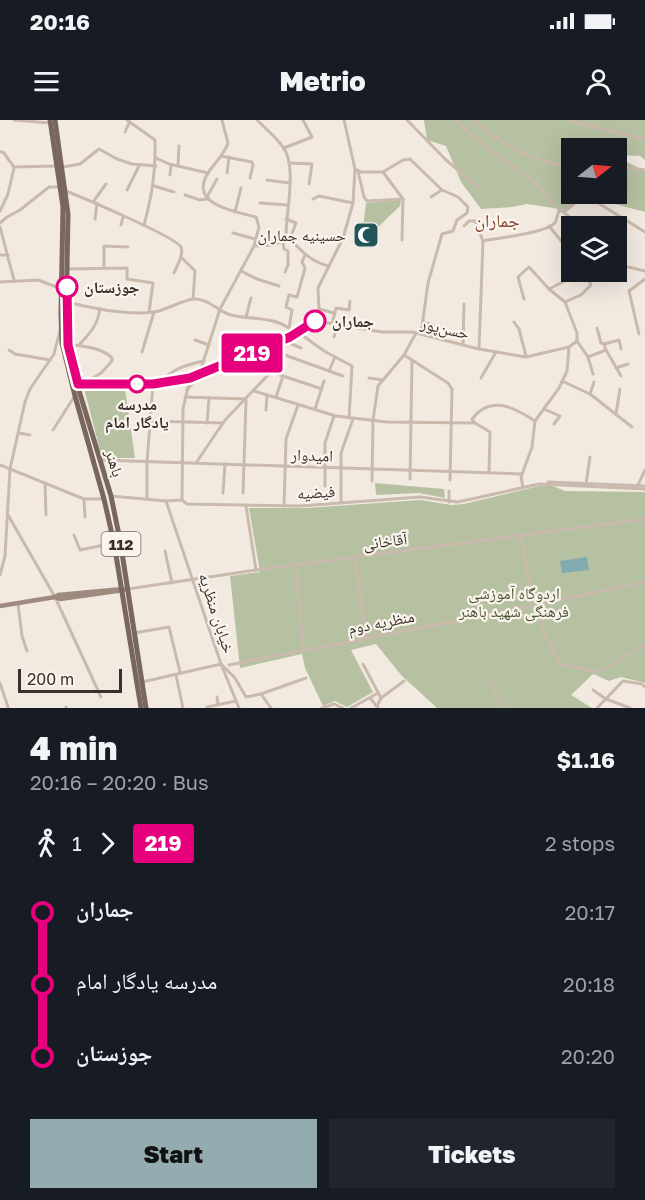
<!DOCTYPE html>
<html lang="en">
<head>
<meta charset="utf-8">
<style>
	body { margin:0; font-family:"Golos Text","Noto Naskh Arabic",sans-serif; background:#20242c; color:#f1f3f6; height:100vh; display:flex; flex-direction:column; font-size:22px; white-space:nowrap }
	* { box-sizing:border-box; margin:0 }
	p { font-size:20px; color:#9ea1a6 }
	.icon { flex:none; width:33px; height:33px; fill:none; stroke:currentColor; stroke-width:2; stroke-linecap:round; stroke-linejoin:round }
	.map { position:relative; height:588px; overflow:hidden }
	.side { display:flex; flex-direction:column; background:#171b24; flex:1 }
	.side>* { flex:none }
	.badge { padding:0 12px; border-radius:4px; font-size:21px; line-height:39px }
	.needle { width:39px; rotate:73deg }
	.controls { position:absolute; left:561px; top:18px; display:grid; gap:12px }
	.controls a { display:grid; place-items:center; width:66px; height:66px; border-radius:0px; background:#171b24; box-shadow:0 6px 24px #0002; font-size:30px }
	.scale { position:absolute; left:18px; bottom:15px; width:104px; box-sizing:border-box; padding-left:6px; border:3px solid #392f2b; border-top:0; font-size:16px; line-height:21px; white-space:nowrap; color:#392f2b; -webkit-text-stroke:4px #faf4ed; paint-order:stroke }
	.map>.badge { position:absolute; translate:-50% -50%; box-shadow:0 0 0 3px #fff }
	.legs { display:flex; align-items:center; gap:9px; height:66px; padding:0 30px; font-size:20px }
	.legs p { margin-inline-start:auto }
	.head { display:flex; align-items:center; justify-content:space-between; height:102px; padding:0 30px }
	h1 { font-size:33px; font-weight:800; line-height:45px }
	.cta { display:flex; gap:12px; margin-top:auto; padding:12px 30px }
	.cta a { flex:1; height:69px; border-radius:0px; background:#94abaf; color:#111; font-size:24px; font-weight:800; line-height:69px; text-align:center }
	.cta a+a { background:#20242c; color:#f1f3f6 }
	ul { padding:0 30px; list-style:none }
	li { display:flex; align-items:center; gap:21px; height:72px; font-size:22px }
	li i { display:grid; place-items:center; width:9px; height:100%; margin:0 8px; background:currentColor }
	li i::after { content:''; width:15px; height:15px; margin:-8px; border:4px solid; border-radius:50%; background:#171b24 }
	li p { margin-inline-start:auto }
	li:first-child i { background:linear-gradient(#0000 50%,currentColor 0) }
	li:last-child i { background:linear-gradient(currentColor 50%,#0000 0) }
	.status { display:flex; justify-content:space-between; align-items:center; height:42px; padding:0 30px; background:#171b24; direction:ltr }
	.status svg { height:16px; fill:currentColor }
	header { display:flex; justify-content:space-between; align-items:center; height:78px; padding:0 30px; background:#171b24; font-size:27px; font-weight:800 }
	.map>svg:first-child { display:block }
</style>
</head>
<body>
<div class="status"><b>20:16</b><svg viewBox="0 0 49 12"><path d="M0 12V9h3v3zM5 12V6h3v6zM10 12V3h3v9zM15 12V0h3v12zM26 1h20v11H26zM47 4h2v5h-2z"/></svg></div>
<header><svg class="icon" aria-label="menu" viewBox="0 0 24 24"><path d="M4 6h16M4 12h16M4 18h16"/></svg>Metrio<svg class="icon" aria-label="person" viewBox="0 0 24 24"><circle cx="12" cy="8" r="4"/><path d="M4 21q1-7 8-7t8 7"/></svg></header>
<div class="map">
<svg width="645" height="588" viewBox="0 0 645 588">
	<rect width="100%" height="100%" fill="#f2eae1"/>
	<g fill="#b6c1a1">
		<path d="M424 0H645V40L640 36 617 35 616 28H572V74H585L566 90 527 84 512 87 481 89 461 62 446 26 427 20Z"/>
		<path d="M617 37 645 51V92L592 78 588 74H616Z"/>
		<path d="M401 80 400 86 376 109 363 107 366 83Z"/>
		<path d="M84 268 125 269 135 338H102Z"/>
		<path d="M375 363 444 369 445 378 419 373 376 375Z"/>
		<path d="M539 366H553L565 371 645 372V563L621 557 609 561 593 554 571 575 592 588H437L402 556 376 524 351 530 373 572 347 587 335 581 323 586 305 548 302 534 240 548 230 456 260 452 249 388H307L420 380 452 385 464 384Z"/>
	</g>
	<path fill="#81abae" d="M587 437 589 450 562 453 560 441Z"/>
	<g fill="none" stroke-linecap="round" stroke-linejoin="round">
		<g stroke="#cabaad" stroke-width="3">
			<path d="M14 0 50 3"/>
			<path d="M127 0 155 20C156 52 152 75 144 105"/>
			<path d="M257 0C266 9 276 17 283 27 298 47 285 95 286 119"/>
			<path d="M344 0 355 49 353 83 343 118 318 168 319 189 316 201 382 212H412L479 229 526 237 569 227 577 221V213L565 182 549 169 529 147 518 157 524 179"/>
			<path d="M407 0 446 40 478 67"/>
			<path d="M455 0 491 31 535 62 554 85 571 98 578 106"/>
			<path d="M473 0C510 29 525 39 572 47"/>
			<path d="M571 0 577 3 645 19"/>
			<path d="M125 12 129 3"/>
			<path d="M284 28 312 17 303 0"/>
			<path d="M0 32H3L14 47 56 46"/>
			<path d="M221 36 252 42 253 45 250 58"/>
			<path d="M156 38 169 44 208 53"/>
			<path d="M289 43 312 44 309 64"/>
			<path d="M178 45 179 26"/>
			<path d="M63 47 80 44 99 29 117 39 132 44 156 46"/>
			<path d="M355 49 361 52H383L403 79 402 120"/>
			<path d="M616 49 630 48 645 50"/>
			<path d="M358 51 364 77 367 81 403 79"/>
			<path d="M383 52 403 40 410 39 442 70 458 77 468 87 467 93 457 100 453 111 442 114 428 163 421 214"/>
			<path d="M227 53 229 37"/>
			<path d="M170 55 171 45"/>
			<path d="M267 60 289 63"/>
			<path d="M154 66 174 72"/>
			<path d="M127 70 139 46"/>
			<path d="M66 71C81 77 176 117 181 127 184 135 177 146 174 153"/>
			<path d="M185 75 200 80 206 79"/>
			<path d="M431 77 442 70"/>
			<path d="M208 79V75L217 59"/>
			<path d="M313 79 319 76 353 83"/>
			<path d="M93 82 106 64"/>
			<path d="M260 83 288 85"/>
			<path d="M0 91 8 74 14 48"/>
			<path d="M235 92 241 68"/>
			<path d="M564 92 583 76H587L645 112"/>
			<path d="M95 99 97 83"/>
			<path d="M286 99 296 103 290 119"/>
			<path d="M0 103 7 97 20 90 49 67H59"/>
			<path d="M121 105 123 97"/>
			<path d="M464 106 469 101H475L483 121 479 229"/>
			<path d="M549 106 572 134"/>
			<path d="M0 107 14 160"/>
			<path d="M233 113 255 119"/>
			<path d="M290 119C301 131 313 143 329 146"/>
			<path d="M483 121C497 118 546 113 555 103 557 99 558 92 560 89"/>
			<path d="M283 122 284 129 288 131V145L285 152"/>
			<path d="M254 126 273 125 287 119"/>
			<path d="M0 135H8"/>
			<path d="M181 137 195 151 193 179"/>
			<path d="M616 144 645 151"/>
			<path d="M104 147V126L128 127"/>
			<path d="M67 149 127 148V159L153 163 149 192"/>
			<path d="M241 151 257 159 279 166"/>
			<path d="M0 162 38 160 62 169"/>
			<path d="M549 169 582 152"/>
			<path d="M66 182C94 188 126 196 154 192 167 190 180 181 193 179 209 178 218 192 231 195 252 200 270 196 289 208"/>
			<path d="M565 182 581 175 591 165 585 152"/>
			<path d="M319 189 334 193"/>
			<path d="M246 197 251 178"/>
			<path d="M423 202 433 205"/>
			<path d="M514 202 519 209 526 236"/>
			<path d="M332 204 336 188 349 190 350 181"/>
			<path d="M597 208 601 223 604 224 606 230"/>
			<path d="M298 212 324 231 352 246 349 298"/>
			<path d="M639 214 629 171 645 159"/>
			<path d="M334 217 337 205"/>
			<path d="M195 220 209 225"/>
			<path d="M577 221 588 237 593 254"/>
			<path d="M287 222 301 228"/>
			<path d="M604 224 619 220 621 229"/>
			<path d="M68 225C81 225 103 228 112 238V241L101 253 83 264"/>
			<path d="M79 225C90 213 97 206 100 189"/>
			<path d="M463 225 464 184"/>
			<path d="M9 230 15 234 50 240"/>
			<path d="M142 232 154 192"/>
			<path d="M282 234 343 256"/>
			<path d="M404 235 448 263 452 269 450 360"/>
			<path d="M588 237 606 230 621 256"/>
			<path d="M616 248 628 244"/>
			<path d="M329 251 335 237"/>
			<path d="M271 252 322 269"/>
			<path d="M369 258 383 260"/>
			<path d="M481 258 496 232"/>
			<path d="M562 261 590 274 632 307"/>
			<path d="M161 262C173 248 187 245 204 241"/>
			<path d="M187 270 199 255 220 189 254 126 259 107 256 97C231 91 186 83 210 50 216 42 225 33 228 23L222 0"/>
			<path d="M254 271 336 296 387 302 475 303 490 312 489 352"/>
			<path d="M590 274 594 262"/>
			<path d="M185 277 246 279"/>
			<path d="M276 277 283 256"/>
			<path d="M315 289 324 261"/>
			<path d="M544 289 560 296 554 304"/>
			<path d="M266 290 267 275"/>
			<path d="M616 294 620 269"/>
			<path d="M150 301 223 303"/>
			<path d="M474 302 472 299C491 274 515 288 535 301"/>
			<path d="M207 303 209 278"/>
			<path d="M53 310 74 277"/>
			<path d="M19 313 30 315"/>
			<path d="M101 340 522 354"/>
			<path d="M196 343 225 300 271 252 290 217 289 208 292 190 286 187 289 175 297 177 305 148 302 142 305 135"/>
			<path d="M0 345 84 379H103"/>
			<path d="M410 359 412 241"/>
			<path d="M372 361 373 300 378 266 404 235 416 213"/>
			<path d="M548 362 645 366"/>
			<path d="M45 363 46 395"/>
			<path d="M586 364 590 337"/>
			<path d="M638 365 645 350"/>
			<path d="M325 366V323L334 296"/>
			<path d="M523 367 521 357 532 327 535 301 559 268 567 251 569 227"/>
			<path d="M223 373 225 344"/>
			<path d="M243 373 246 281"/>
			<path d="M111 376 166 381 182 380 187 384 300 386 420 377 458 382 539 364 645 369"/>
			<path d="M84 379 85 397"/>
			<path d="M147 379V342L153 264"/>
			<path d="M182 380 183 289 190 258"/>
			<path d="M166 381 221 544 235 558 246 577 261 574 271 588"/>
			<path d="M449 382V371"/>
			<path d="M341 383V333L353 299"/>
			<path d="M246 386 256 450"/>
			<path d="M284 386 286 319 298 285"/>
			<path d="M8 395 55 477 101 577"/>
			<path d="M74 415 80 430 114 423"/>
			<path d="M521 415 533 486"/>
			<path d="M165 431 172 463"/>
			<path d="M355 437 366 517"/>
			<path d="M296 445 303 530"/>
			<path d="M0 455 5 436 10 349 25 282 30 269 54 234 60 210"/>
			<path d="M128 469 256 450 645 399"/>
			<path d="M542 481 544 484 540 487 538 482Z"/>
			<path d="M544 483 645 462"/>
			<path d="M18 484 22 516 27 531"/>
			<path d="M541 487 543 511 560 544 599 552 645 525"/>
			<path d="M134 513 169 507 180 552"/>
			<path d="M363 544 381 578"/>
			<path d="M229 545 538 485"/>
			<path d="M176 555 183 588"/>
			<path d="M486 558 506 588"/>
			<path d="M142 562 221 544 239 588"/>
			<path d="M0 563 8 587"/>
			<path d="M593 570 606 579 630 588"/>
			<path d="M261 574 306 558"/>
			<path d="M217 577 218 584"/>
			<path d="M370 578 378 588"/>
			<path d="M377 586 381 578 404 561"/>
			<path d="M66 587V588"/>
			<path d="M207 587 236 581"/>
			<path d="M322 588 334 584 343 588"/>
			<path d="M351 588 378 573"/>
			<path d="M597 588 623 561 642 564 645 567"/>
		</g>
		<g stroke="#9e8a7e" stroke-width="4.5">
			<path d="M74 265 153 264 190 258 290 217 316 201"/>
			<path d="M55 477 58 475 123 469"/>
			<path d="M0 486 55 477 60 479 124 470"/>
		</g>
		<g stroke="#79675d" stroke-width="5">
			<path d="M50 0 63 87 61 194 62 223 75 276 104 379 114 423 141 588"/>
			<path d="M55 0 68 94 66 203 68 225 77 264 111 376 120 420 146 588"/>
		</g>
	</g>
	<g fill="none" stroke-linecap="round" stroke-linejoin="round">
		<g stroke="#fff" stroke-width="14">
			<path id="line-1" d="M67 167 68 225 78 264H153L190 258 290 217 315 201"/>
		</g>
		<use href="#line-1" stroke="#e6007e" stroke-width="9"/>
	</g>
	<defs>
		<g id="mosque-square" transform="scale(1.35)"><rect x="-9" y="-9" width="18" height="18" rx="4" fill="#235458" stroke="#faf4ed"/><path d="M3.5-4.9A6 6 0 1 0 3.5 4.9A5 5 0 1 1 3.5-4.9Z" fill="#fff"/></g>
	</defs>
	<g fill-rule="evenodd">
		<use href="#mosque-square" x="366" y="115"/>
	</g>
	<g fill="#fff" stroke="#e6007e" stroke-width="3">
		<circle cx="67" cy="167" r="10"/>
		<circle cx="315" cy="201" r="10"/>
		<circle cx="137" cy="264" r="8"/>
	</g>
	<g text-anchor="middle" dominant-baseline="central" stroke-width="4.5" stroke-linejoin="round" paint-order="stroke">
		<rect fill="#faf4ed" stroke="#736a65" stroke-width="1.5" x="101.5" y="412" width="39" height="24" rx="4.5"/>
		<g font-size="15" font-weight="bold" fill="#392f2b">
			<text x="121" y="424">112</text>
		</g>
		<g font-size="16" fill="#392f2b" stroke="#faf4ed" text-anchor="end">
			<text x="346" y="115">حسینیه جماران</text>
		</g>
		<g font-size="16" font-weight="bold" fill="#392f2b" stroke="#faf4ed" text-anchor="start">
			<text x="84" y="167">جوزستان</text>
			<text x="332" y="201">جماران</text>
			<text x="137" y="284" text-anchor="middle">مدرسه<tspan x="137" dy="18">یادگار امام</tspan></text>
		</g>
		<g font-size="16" fill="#392f2b" stroke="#faf4ed">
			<text transform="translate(445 208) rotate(13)">حسن‌پور</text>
			<text transform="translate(312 335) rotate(2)">امیدوار</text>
			<text transform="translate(115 343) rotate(73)">باهنر</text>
			<text transform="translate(316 372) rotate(-4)">فیضیه</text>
			<text transform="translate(385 421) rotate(-7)">آقاخانی</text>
			<text transform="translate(217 493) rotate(72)">خیابان منظریه</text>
			<text transform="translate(381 502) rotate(-11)">منظریه دوم</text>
		</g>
		<g font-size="16" fill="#485630" stroke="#faf4ed">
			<text x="514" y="473">اردوگاه آموزشی<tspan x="514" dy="18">فرهنگی شهید باهنر</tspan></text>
		</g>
		<g font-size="18" fill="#833f29" stroke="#faf4ed">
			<text x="497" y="100">جماران</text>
		</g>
	</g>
</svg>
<div class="controls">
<a><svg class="needle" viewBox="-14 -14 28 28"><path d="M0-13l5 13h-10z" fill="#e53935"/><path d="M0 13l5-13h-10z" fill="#9ea1a6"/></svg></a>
<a><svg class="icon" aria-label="layers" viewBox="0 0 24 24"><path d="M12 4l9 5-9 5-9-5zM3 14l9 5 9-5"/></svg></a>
</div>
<div class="scale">200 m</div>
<b class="badge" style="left:252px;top:233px;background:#e6007e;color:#fff">219</b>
</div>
<section class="side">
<div class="head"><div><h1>4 min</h1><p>20:16 – 20:20 · Bus</p></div><b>$1.16</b></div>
<div class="legs"><svg class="icon" aria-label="walk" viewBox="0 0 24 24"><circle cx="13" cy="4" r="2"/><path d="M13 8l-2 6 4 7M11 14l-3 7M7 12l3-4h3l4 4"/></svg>1<svg class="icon" aria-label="forward" viewBox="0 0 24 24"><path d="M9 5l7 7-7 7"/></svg><b class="badge" style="background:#e6007e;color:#fff">219</b><p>2 stops</p></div>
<ul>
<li><i style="color:#e6007e"></i><b>جماران</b><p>20:17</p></li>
<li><i style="color:#e6007e"></i><span>مدرسه یادگار امام</span><p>20:18</p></li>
<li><i style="color:#e6007e"></i><b>جوزستان</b><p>20:20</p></li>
</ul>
<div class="cta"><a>Start</a><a>Tickets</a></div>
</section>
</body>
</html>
